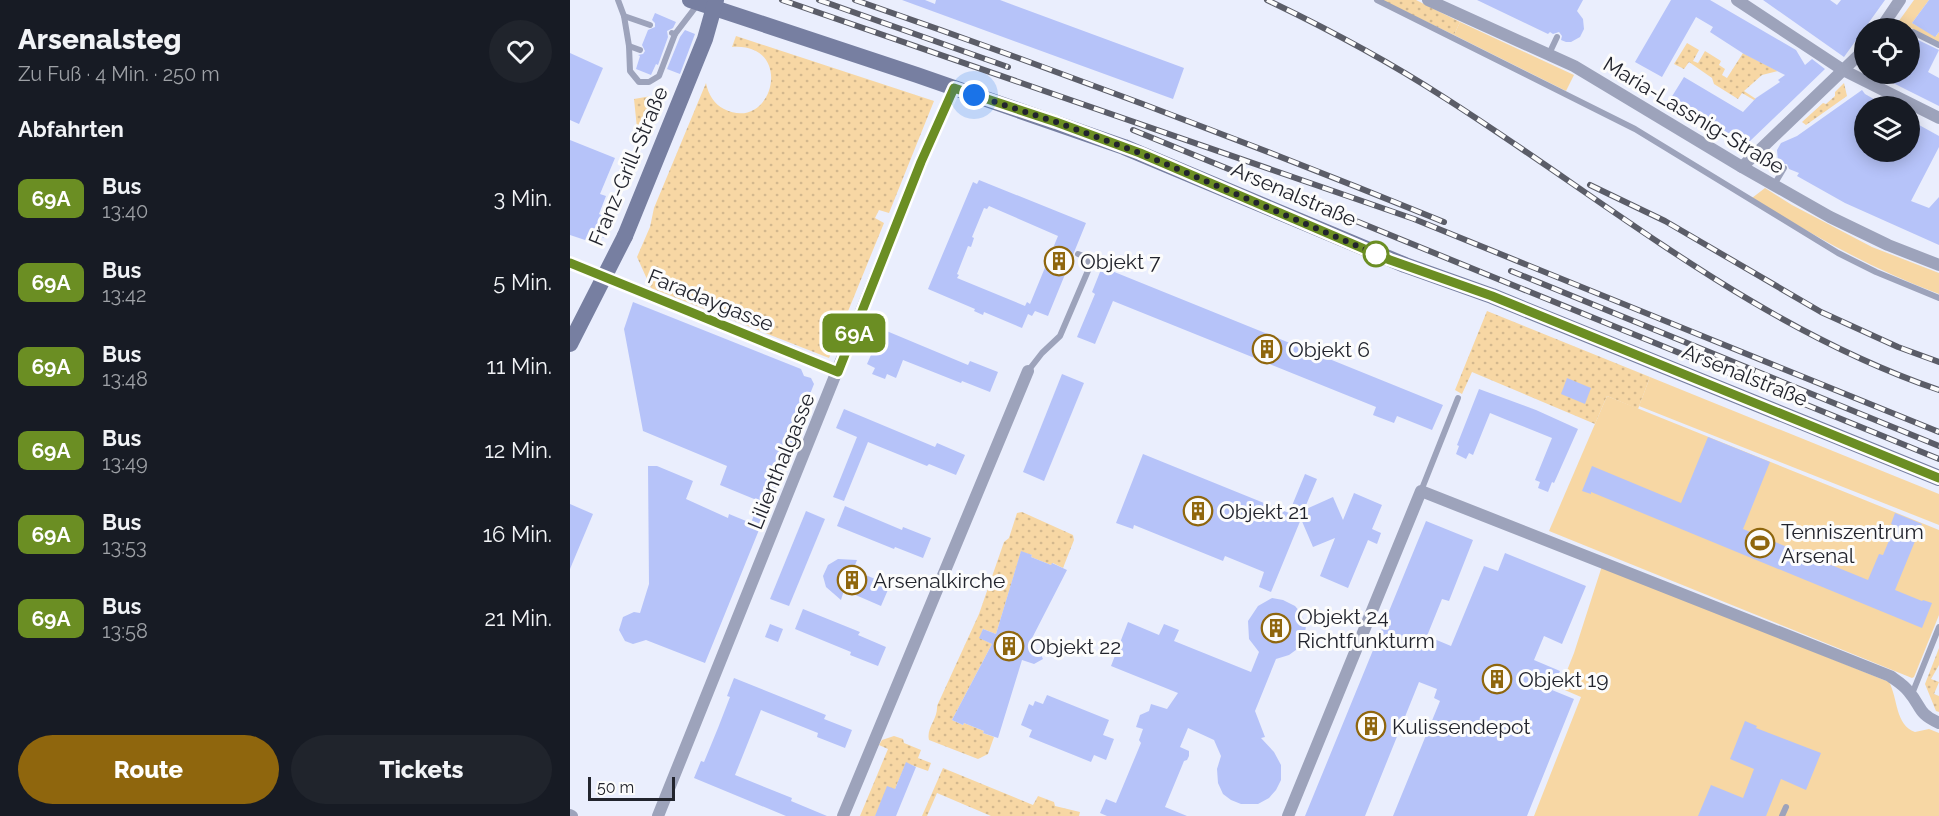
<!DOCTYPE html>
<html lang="de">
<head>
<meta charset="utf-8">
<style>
	body { margin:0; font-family:Raleway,sans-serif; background:#20242c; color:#f1f3f6; height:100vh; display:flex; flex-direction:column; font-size:22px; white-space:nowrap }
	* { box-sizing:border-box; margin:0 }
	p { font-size:20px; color:#9ea1a6 }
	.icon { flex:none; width:33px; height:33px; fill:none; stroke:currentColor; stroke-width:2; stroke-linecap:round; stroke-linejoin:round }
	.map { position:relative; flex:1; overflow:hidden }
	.side { display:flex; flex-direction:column; background:#171b24; width:570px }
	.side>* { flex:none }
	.badge { padding:0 12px; border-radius:9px; font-size:21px; line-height:39px }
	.tools { position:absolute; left:1284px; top:18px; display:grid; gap:12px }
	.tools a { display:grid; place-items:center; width:66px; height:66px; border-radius:50%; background:#171b24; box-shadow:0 3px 15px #0003; font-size:30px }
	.scale { position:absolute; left:18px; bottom:15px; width:87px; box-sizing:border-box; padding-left:6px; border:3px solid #22242d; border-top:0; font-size:16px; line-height:21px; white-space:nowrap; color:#22242d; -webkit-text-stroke:4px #fcfcfc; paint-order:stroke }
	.you { position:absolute; width:30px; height:30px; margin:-15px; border:4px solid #fff; border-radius:50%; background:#1a73e8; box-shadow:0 0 0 9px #1a73e833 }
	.map>.badge { position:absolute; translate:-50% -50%; box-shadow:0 0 0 3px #fff }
	h2 { padding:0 18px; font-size:22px; line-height:54px }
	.round { display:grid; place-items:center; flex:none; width:63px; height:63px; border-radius:32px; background:#20242c }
	.overview { display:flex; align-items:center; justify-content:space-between; height:102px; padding:0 18px }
	h1 { font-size:28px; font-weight:800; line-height:45px }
	.primary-button { display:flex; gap:12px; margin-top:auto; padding:12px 18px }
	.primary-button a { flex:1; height:69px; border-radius:36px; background:#8f660d; color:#fff; font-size:24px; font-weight:800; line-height:69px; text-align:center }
	.primary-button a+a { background:#20242c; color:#f1f3f6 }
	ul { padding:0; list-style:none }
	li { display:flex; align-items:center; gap:18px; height:84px; padding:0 18px }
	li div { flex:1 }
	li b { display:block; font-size:22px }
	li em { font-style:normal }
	li .badge { min-width:66px; font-weight:700; text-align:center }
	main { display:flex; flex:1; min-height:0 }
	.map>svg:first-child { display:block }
</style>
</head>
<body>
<main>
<section class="side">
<div class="overview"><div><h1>Arsenalsteg</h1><p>Zu Fuß · 4 Min. · 250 m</p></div><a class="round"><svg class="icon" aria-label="heart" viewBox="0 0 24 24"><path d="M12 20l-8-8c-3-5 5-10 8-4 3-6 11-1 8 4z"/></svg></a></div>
<h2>Abfahrten</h2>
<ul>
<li><span class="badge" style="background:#6b8e23;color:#fff">69A</span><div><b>Bus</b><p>13:40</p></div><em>3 Min.</em></li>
<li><span class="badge" style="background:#6b8e23;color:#fff">69A</span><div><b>Bus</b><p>13:42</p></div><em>5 Min.</em></li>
<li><span class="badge" style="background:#6b8e23;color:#fff">69A</span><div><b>Bus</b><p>13:48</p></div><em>11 Min.</em></li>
<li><span class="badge" style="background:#6b8e23;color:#fff">69A</span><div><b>Bus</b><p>13:49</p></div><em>12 Min.</em></li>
<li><span class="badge" style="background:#6b8e23;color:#fff">69A</span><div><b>Bus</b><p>13:53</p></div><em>16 Min.</em></li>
<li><span class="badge" style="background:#6b8e23;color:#fff">69A</span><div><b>Bus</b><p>13:58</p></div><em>21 Min.</em></li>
</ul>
<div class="primary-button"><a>Route</a><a>Tickets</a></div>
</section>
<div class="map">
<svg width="1369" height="816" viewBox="0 0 1369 816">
	<defs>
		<pattern id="grass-dots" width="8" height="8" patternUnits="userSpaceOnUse" patternTransform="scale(1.5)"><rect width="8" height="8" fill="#f7d7a4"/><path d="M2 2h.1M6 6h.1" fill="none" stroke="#d3b88e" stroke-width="1.8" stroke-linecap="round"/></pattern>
	</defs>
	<rect width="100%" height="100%" fill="#eaeefd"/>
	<g fill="url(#grass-dots)">
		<path d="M811 0H846L890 22 884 35Z"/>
		<path d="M166 36 364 101 319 213 309 210 305 218 314 223 259 358 81 288 67 257 80 227 84 208 136 83C138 94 144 104 154 109 203 134 226 42 162 47Z"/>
		<path d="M1117 43 1129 50 1123 61 1128 63 1135 51 1151 61 1149 65 1155 69 1152 75 1157 78 1173 53 1208 71 1192 75 1174 91 1186 99 1184 100 1172 93 1168 99 1144 84 1142 78 1119 62 1114 69 1104 64Z"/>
		<path d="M1274 83 1277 96 1236 125 1232 122 1253 103 1256 104 1265 96V92Z"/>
		<path d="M87 95 66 148 67 128 64 99Z"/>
		<path d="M917 311 1080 377 1068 409 1037 396 1025 424 902 372 892 394 885 390Z"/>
		<path d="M452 512 503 535 504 540 493 568 483 563 481 565 461 557 462 555 451 552 426 634 413 629 410 638 422 644 382 720 393 725 394 723 414 731 413 733 424 737 418 754 408 759 359 740C356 728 368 719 367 706L409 614 434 542 439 538 447 513Z"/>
		<path d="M1369 648V665L1361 679 1369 682 1364 694 1369 696V712L1366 711 1355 684Z"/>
		<path d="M324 736 333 739 334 743 351 750 348 758 361 763 358 771 336 763 325 789 305 816H290L318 749 309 745 312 740Z"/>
		<path d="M373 768 463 805 468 796 484 802 485 806 510 812 509 816H421L367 793 357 816H352Z"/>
	</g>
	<g fill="#f7d7a4">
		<path d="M1344 0H1359L1342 23 1366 36 1369 32V43L1341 28H1333L1326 25Z"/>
		<path d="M890 22 1004 75 996 91 884 35Z"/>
		<path d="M1195 188 1222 205 1302 247 1369 273V294C1302 269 1242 235 1182 198Z"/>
		<path d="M1080 377 1369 494V525L1069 406Z"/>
		<path d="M1037 396 1369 530V615L1344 677 1342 678 979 531Z"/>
		<path d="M1032 566 1319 682C1328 698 1325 725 1345 732L1359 729 1369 733V816H964L1011 697 990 688 1004 653Z"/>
	</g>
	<g fill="#b6c3f9" fill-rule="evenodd">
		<path d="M332 0H355L365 4 366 0H430L614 68 603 99Z"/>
		<path d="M907 0H1013L1007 11 1013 19 1014 29 1010 37 1001 42H996L991 40 992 36 989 32 983 34 980 32 978 34Z"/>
		<path d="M1101 0H1140L1226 50 1235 65 1242 59 1255 69 1179 142H1173L1101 98 1114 77 1173 112 1186 98 1210 82 1208 80 1215 75 1174 54 1140 32 1143 27 1126 17 1092 77 1065 62Z"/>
		<path d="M1193 0H1260L1267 5 1271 0H1315L1274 57Z"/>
		<path d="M1359 0H1369V32L1365 37 1342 23Z"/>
		<path d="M85 13 106 22 103 28 97 31 98 37 88 65 86 64 81 75 66 69 70 56 68 55 73 54 75 51 72 45 78 30 85 27V23L82 20Z"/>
		<path d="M115 30 125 34 110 74 97 69 110 37Z"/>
		<path d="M1346 39 1369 50 1358 72 1369 78V106L1323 83 1328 74H1340V51Z"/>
		<path d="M0 53 33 68 9 124 0 120Z"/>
		<path d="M1292 90 1295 94 1316 106H1294V152H1340V120L1369 136V147L1341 201 1359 208 1369 197V245L1275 203 1227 176 1229 173 1219 169 1217 164H1210L1208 161 1207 150 1211 143 1227 136Z"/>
		<path d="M0 140 45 158 30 194 36 196 29 214 39 219 34 238 21 233 18 241 0 235Z"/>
		<path d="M409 180 516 223 478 316 465 311 462 316 458 314 452 328 414 312 413 315 404 311 405 309 358 289 403 182 407 184ZM419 206 488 236 460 304 457 302 455 306 387 278 389 275 387 274 398 246 401 247 404 238 402 237 414 208 417 209Z"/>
		<path d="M532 267 873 405 862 430 827 416 824 423 803 415 806 407 543 301 525 344 507 337 525 294 522 292Z"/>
		<path d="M63 302 231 369 234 376 241 378 244 384 240 394 242 399 135 663 76 640 63 644 55 641 49 630 53 617 64 612 70 613 79 584 78 466H87L123 481 116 499 158 518 159 514 181 523 189 501 150 485 157 466 73 431 54 329Z"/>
		<path d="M307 327 398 365 400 361 428 372 420 392 392 381 391 383 333 360 326 378 317 374 315 379 302 374 305 368 297 364 304 348 299 346Z"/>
		<path d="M492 374 514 383 474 481 453 472Z"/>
		<path d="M997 378 1021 388 1015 404 991 394Z"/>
		<path d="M909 389 966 410 1008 429 984 483 982 482 978 492 968 488 970 482 965 480 982 438 937 420 920 413 903 455 899 453 896 459 886 454 889 446 887 445Z"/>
		<path d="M274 409 365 447 367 443 395 455 386 475 359 464 357 466 298 442 274 501 263 497 287 437 266 428Z"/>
		<path d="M1138 437 1200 462 1173 529 1298 580 1309 554 1313 555 1325 526 1321 524 1325 513 1352 524 1325 590 1352 601 1353 600 1362 603 1352 628 1021 492V494L1012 491 1022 466 1111 503Z"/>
		<path d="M573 454 719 513 735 474 747 479 734 510 763 497 773 520 784 493 812 505 802 529 811 533 807 544 798 540 778 588 750 576 765 538 743 547 731 519 701 592 689 587 694 572 655 556 653 561 564 525 563 529 546 523Z"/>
		<path d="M0 504 23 514 0 569Z"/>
		<path d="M275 506 332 530 333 527 361 538 353 558 325 547 324 549 267 526Z"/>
		<path d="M236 511 255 519 219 606 200 599Z"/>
		<path d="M856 521 903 540 879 601 872 599 857 636 881 646 914 566 928 571 935 553 1016 586 992 644 974 636 964 660 990 671 982 690 1004 699 957 816H823L870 701 864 698 867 689 849 682 795 816H735Z"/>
		<path d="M451 551 462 555 461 557 481 565 482 563 497 570 458 646 469 650 473 659 464 664 452 660 428 738 413 733 414 731 394 723 393 725 382 720 422 644 409 638 413 629 426 634Z"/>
		<path d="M268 559 287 560 283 570 320 585 311 606 274 590 271 600 256 587 253 576 258 565Z"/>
		<path d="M702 598 713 600 725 606 731 613 736 625 735 634 730 647 719 655 706 659 685 711 695 737 691 738 704 752 711 765V780L706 790 699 798 688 804H671L661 800 653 794 648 783 647 769 651 756 644 740 618 728 610 747 619 751V756L617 760 614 761 595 807 617 816H537L530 813 536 799 546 803 571 743 569 740 573 729 566 727 570 715 579 711 581 704 597 709 608 693 541 666 558 622 589 635 594 624 609 630 604 641 681 672 689 652 679 639 678 621 688 606Z"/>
		<path d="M233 609 290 632 288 635 316 647 308 666 280 655 281 652 225 629Z"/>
		<path d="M200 624 213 629 208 642 195 637Z"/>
		<path d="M164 678 256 715 254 719 282 730 275 748 247 737 248 733 191 710 165 775 222 798 221 801 257 816H216L124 778 131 761 134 762 148 728 160 697 157 696Z"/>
		<path d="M477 695 539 720 533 735 544 739 536 760 524 755 521 762 459 737 462 730 451 725 459 704 463 706 465 701 473 704Z"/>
		<path d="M1175 721 1187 726 1186 728 1251 753 1236 790 1211 779 1196 816H1128L1141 785 1173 798 1184 769 1160 759Z"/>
		<path d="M336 762 346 767 326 816H305L317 786 325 789Z"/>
	</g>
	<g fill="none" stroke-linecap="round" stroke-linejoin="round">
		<g stroke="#9da3bb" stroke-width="6">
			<path d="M48 0 54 16 80 25"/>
			<path d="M807 0 1065 129 1268 253 1306 272 1369 298"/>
			<path d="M54 16 59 46 60 71 69 82H79L89 76 105 34"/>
			<path d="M102 33 105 34 128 4"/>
			<path d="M1340 37 1343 32 1369 45"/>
			<path d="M59 46 70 50"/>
			<path d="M979 54 987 37"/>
			<path d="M1204 185 1214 168"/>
			<path d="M458 371 472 353 490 336 520 266 516 257 508 254"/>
			<path d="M851 491 888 398"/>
			<path d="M1342 694 1369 627"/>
			<path d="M1212 816 1216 807"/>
		</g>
		<g stroke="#9da3bb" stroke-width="12">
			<path d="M858 0 1004 66 1172 167 1260 217 1318 245 1369 265"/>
			<path d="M1167 0 1273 70 1369 118"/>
			<path d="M1311 28 1330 0"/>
			<path d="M1172 167 1294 50"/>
			<path d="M0 263 268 372"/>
			<path d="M0 815 2 816"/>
			<path d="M88 816 351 162 384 88"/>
			<path d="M273 816 458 371"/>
			<path d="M718 816 851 491 1320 676C1327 681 1334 685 1339 692 1352 707 1347 713 1369 723"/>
		</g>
		<g stroke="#777fa1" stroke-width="16">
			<path d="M120 0 347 75 554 147 835 265 922 296 1369 478"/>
			<path d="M0 344 55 236"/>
		</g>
		<g stroke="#5b5d68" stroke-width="6">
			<g id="rail">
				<path d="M212 0 844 219 1369 432"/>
				<path d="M249 0 438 67"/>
				<path d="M285 0C484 69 680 143 874 222"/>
				<path d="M697 0C758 29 818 61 875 98 1037 201 1185 327 1369 390"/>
				<path d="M563 130 1369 459"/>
				<path d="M1020 185 1095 221 1251 312 1328 347 1369 362"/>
				<path d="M941 271 1369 446"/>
			</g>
		</g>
		<use href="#rail" stroke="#fcfcfc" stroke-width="4" stroke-dasharray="11" stroke-linecap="butt"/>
		<path stroke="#777fa1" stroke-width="16" d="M55 236 135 39 146 0"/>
	</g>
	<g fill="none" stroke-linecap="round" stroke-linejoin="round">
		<g stroke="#fff" stroke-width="14">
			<path id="line" d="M0 263 268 372 351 162 384 88 486 122 570 153 820 260 922 296 1369 478"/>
		</g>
		<use href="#line" stroke="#6b8e23" stroke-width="9"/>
		<path stroke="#22242d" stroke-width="6" stroke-dasharray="0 10.8" d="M404 95 486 122 570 153 806 254"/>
	</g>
	<defs>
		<g id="building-ring" transform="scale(1.5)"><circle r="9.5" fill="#fcfcfc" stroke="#8f660d" stroke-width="1.5"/><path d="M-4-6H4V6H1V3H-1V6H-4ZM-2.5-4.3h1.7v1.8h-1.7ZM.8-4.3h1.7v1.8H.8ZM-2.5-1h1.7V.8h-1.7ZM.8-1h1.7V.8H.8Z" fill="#8f660d"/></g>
		<g id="stadium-ring" transform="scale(1.5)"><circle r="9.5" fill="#fcfcfc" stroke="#8f660d" stroke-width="1.5"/><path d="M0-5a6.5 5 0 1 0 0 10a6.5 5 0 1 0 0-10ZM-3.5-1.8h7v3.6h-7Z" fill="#8f660d"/></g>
	</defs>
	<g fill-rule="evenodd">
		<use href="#building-ring" x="489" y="261"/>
		<use href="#building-ring" x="697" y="349"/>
		<use href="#building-ring" x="628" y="511"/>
		<use href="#stadium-ring" x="1190" y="543"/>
		<use href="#building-ring" x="282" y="580"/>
		<use href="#building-ring" x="706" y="628"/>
		<use href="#building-ring" x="439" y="646"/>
		<use href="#building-ring" x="927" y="679"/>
		<use href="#building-ring" x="801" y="726"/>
	</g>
	<circle fill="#fff" stroke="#6b8e23" stroke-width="3" cx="806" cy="254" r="12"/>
	<g text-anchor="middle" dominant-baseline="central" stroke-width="6" stroke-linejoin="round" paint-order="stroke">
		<g font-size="21" fill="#22242d" stroke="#fcfcfc">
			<text transform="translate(1124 115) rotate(31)">Maria-Lassnig-Straße</text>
			<text transform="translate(58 166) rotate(-67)">Franz-Grill-Straße</text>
			<text transform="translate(724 194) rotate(23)">Arsenalstraße</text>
			<text transform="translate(141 300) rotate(22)">Faradaygasse</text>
			<text transform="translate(1175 375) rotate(22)">Arsenalstraße</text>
			<text transform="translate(211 461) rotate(-68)">Lilienthalgasse</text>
		</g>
		<g font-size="21" fill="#22242d" stroke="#fcfcfc" text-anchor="start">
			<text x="510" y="261">Objekt 7</text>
			<text x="718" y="349">Objekt 6</text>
			<text x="649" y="511">Objekt 21</text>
			<text x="1211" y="531">Tenniszentrum<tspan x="1211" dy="24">Arsenal</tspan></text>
			<text x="303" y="580">Arsenalkirche</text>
			<text x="727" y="616">Objekt 24<tspan x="727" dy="24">Richtfunkturm</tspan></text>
			<text x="460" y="646">Objekt 22</text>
			<text x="948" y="679">Objekt 19</text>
			<text x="822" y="726">Kulissendepot</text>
		</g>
	</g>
</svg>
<div class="tools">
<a><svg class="icon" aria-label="locate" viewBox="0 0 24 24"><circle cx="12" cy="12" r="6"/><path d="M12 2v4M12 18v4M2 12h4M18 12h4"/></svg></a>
<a><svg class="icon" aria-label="layers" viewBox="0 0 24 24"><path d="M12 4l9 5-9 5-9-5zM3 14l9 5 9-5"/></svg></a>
</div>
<div class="scale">50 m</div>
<div class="you" style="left:404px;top:95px"></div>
<b class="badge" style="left:284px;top:333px;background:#6b8e23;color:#fff">69A</b>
</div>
</main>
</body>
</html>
